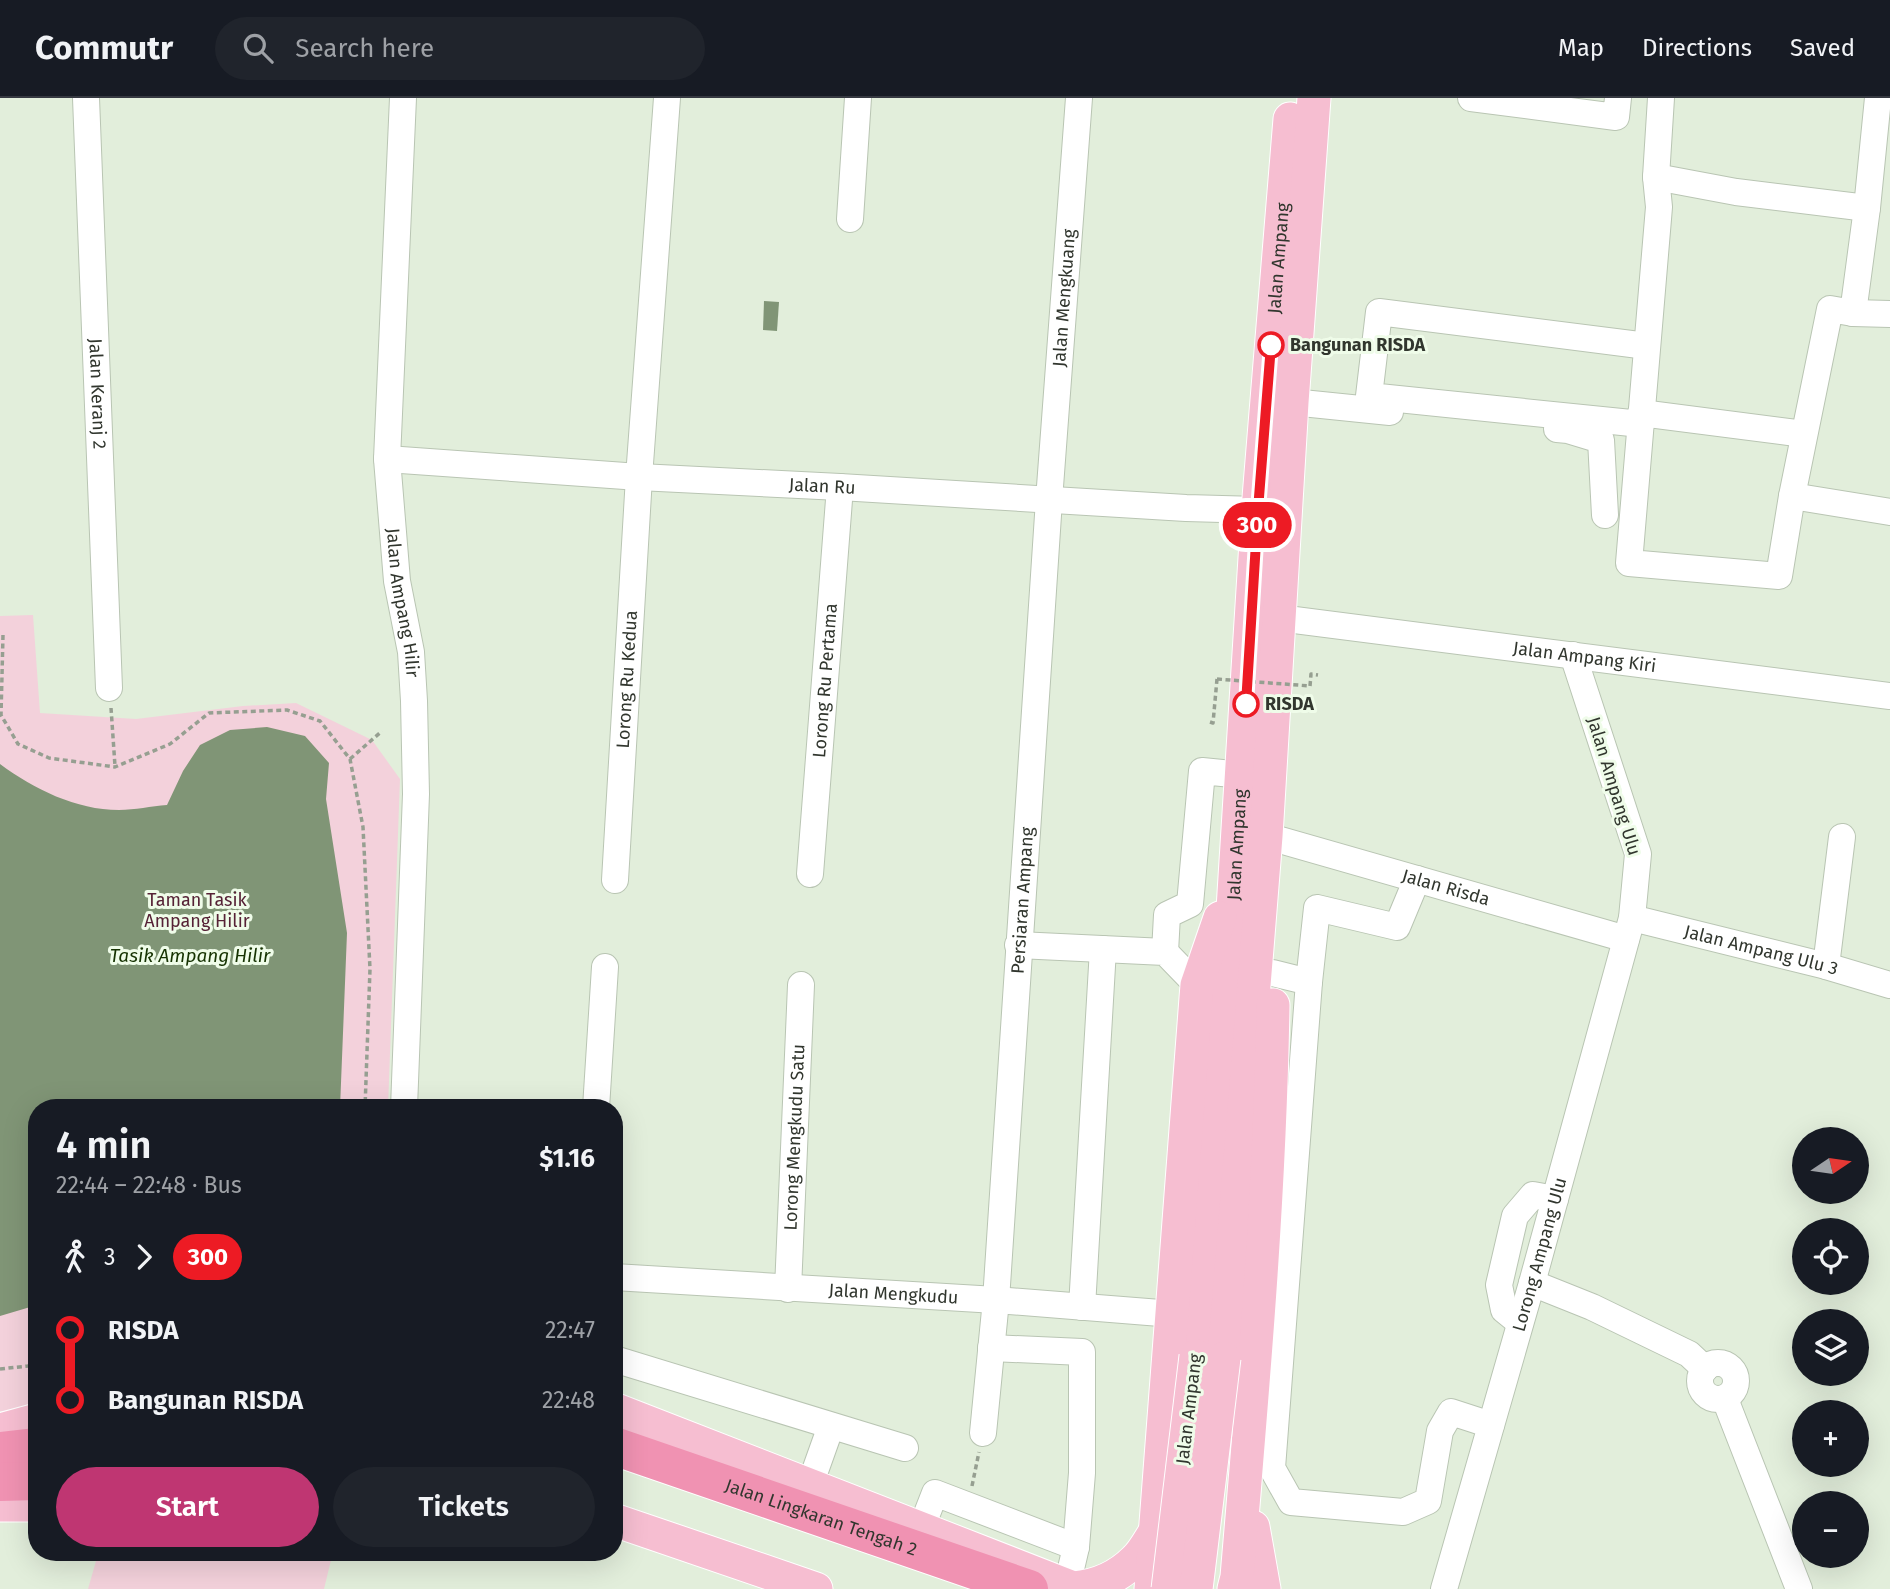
<!DOCTYPE html>
<html lang="en">
<head>
<meta charset="utf-8">
<style>
	body { margin:0; font-family:"Fira Sans",sans-serif; background:#20242c; color:#f1f3f6; height:100vh; display:flex; flex-direction:column; font-size:26px; white-space:nowrap }
	* { box-sizing:border-box; margin:0 }
	p { font-size:23px; color:#9ea1a6 }
	.icon { flex:none; width:38px; height:38px; fill:none; stroke:currentColor; stroke-width:2; stroke-linecap:round; stroke-linejoin:round }
	.map { position:relative; flex:1; overflow:hidden }
	.sheet { position:absolute; left:28px; top:1001px; width:595px; height:462px; display:flex; flex-direction:column; background:#171b24; border-radius:28px; box-shadow:0 7px 28px #0002 }
	.sheet>* { flex:none }
	.badge { padding:0 14px; border-radius:23px; font-size:24px; line-height:46px }
	.needle { width:46px; rotate:77deg }
	.buttons { position:absolute; left:1792px; top:1029px; display:grid; gap:14px }
	.buttons a { display:grid; place-items:center; width:77px; height:77px; border-radius:50%; background:#171b24; box-shadow:0 7px 28px #0002; font-size:35px }
	.map>.badge { position:absolute; translate:-50% -50%; box-shadow:0 0 0 4px #fff }
	.legs { display:flex; align-items:center; gap:10px; height:77px; padding:0 28px; font-size:23px }
	.legs p { margin-inline-start:auto }
	.overview { display:flex; align-items:center; justify-content:space-between; height:119px; padding:0 28px }
	h1 { font-size:38px; font-weight:600; line-height:52px }
	.primary-button { display:flex; gap:14px; margin-top:auto; padding:14px 28px }
	.primary-button a { flex:1; height:80px; border-radius:42px; background:#bf3672; color:#fff; font-size:28px; font-weight:600; line-height:80px; text-align:center }
	.primary-button a+a { background:#20242c; color:#f1f3f6 }
	ul { padding:0 28px; list-style:none }
	li { display:flex; align-items:center; gap:24px; height:70px; font-size:26px }
	li i { display:grid; place-items:center; width:10px; height:100%; margin:0 9px; background:currentColor }
	li i::after { content:''; width:18px; height:18px; margin:-9px; border:5px solid; border-radius:50%; background:#171b24 }
	li p { margin-inline-start:auto }
	li:first-child i { background:linear-gradient(#0000 50%,currentColor 0) }
	li:last-child i { background:linear-gradient(currentColor 50%,#0000 0) }
	header { display:flex; align-items:center; gap:42px; box-sizing:border-box; height:98px; padding:0 35px; background:#171b24; border-bottom:2px solid #363941 }
	header strong { font-size:33px }
	nav { display:flex; gap:38px; margin-inline-start:auto; font-size:24px }
	.search { width:490px; height:63px; background:#20242c; display:flex; align-items:center; gap:18px; box-sizing:border-box; padding:0 24px; border-radius:38px; color:#9ea1a6; font-size:26px }
	.map>svg:first-child { display:block }
</style>
</head>
<body>
<header>
<strong>Commutr</strong>
<div class="search"><svg class="icon" aria-label="search" viewBox="0 0 24 24"><circle cx="10" cy="10" r="6"/><path d="M15 15l6 6"/></svg>Search here</div>
<nav><a>Map</a><a>Directions</a><a>Saved</a></nav>
</header>
<div class="map">
<svg width="1890" height="1491" viewBox="0 0 1890 1491">
	<rect width="100%" height="100%" fill="#e2eedb"/>
	<g fill="#f3d1db">
		<path d="M33 517 40 615 136 621 243 608 296 605 372 642 400 681 388 1010H37V1308L2 1314 0 1313V518Z"/>
		<path d="M171 1454H333L324 1491H88L96 1463Z"/>
	</g>
	<g fill="#809576">
		<path d="M764 203 779 204 777 233 763 232Z"/>
		<path d="M267 629 305 638 329 665 326 701 347 835 340 1010H37V1207L0 1218V666C34 691 76 712 119 712 135 712 151 708 167 707L183 673 200 647 230 632Z"/>
	</g>
	<g fill="none" stroke-linecap="round" stroke-linejoin="round">
		<g stroke="#b9c5b3" stroke-width="28">
			<g id="minor">
				<path id="s1" d="M86 0 109 590"/>
				<path id="s2" d="M403 0 387 361 397 483 411 554 414 603 416 696 404 1010"/>
				<path d="M1471 0 1616 19 1618 0"/>
				<path d="M1661 0 1656 79 1659 109 1629 465 1779 478 1792 398 1830 211 1853 215 1867 110 1878 0"/>
				<path d="M1656 79 1736 94 1867 110"/>
				<path d="M850 121 858 0"/>
				<path d="M1853 215 1890 216"/>
				<path d="M1292 304 1390 314"/>
				<path d="M1641 315 1804 336"/>
				<path d="M1641 326 1369 298 1379 214 1647 248"/>
				<path d="M1557 331 1568 332 1601 342 1605 417"/>
				<path id="s3" d="M387 361 639 379 840 389 1186 410 1258 412"/>
				<path d="M1792 398 1890 414"/>
				<path id="s4" d="M1279 520 1890 598"/>
				<path id="s5" d="M1266 738 1626 841"/>
				<path id="s6" d="M810 776 840 389"/>
				<path id="s7" d="M615 782 639 379 667 0"/>
				<path id="s8" d="M1632 820 1826 868 1890 887"/>
				<path d="M1018 847 1165 854 1197 887"/>
				<path d="M1165 854 1167 817 1190 806 1202 673 1242 677"/>
				<path d="M1826 868 1842 739"/>
				<path d="M1273 875 1309 884 1272 1370 1291 1404 1403 1414 1428 1403 1440 1333 1451 1314 1491 1327"/>
				<path d="M1309 884 1317 810 1397 829 1417 781"/>
				<path d="M596 1010 605 869"/>
				<path id="s9" d="M614 1179 996 1202 1173 1216"/>
				<path d="M1532 1185 1592 1209 1689 1256 1705 1271"/>
				<path id="s10" d="M788 1191 801 887"/>
				<path d="M1082 1209 1103 851"/>
				<path d="M1520 1225 1504 1212 1499 1187 1515 1118 1533 1097 1555 1101"/>
				<path d="M991 1250 1082 1254V1375L1076 1449 1067 1488"/>
				<path d="M614 1261 905 1350"/>
				<circle cx="1718" cy="1283" r="18"/>
				<path d="M1725 1301 1799 1491"/>
				<path id="s11" d="M983 1335 996 1202 1049 402 1079 0"/>
				<path d="M810 1387 831 1328"/>
				<path d="M921 1431 935 1395 1076 1449"/>
				<path id="s12" d="M1444 1491 1532 1185 1632 820 1638 756 1573 557"/>
			</g>
		</g>
		<g stroke="#fff" stroke-width="35">
			<g id="major">
				<path id="s13" d="M1196 1258 1233 811 1258 412 1290 21"/>
				<path d="M1224 1260 1266 738 1292 304 1314 0"/>
				<path d="M614 1311 1076 1491"/>
				<path d="M0 1332 37 1322"/>
				<path d="M0 1407H37"/>
				<path d="M614 1422 816 1491"/>
				<path d="M1253 1429 1264 1491"/>
				<path d="M1074 1490C1098 1488 1118 1479 1135 1462 1143 1455 1149 1443 1155 1434"/>
				<path d="M1151 1491 1197 887 1220 820"/>
				<path d="M1234 1491 1237 1479C1253 1289 1270 1098 1273 907"/>
			</g>
		</g>
		<g stroke="#fff" stroke-width="40">
			<g id="highway">
				<path id="s14" d="M614 1348 1029 1491"/>
				<path d="M0 1353 37 1349"/>
				<path d="M0 1384 37 1383"/>
			</g>
		</g>
		<g stroke="#969f91" stroke-width="3.5" stroke-dasharray="5 3.5" stroke-linecap="butt">
			<path d="M3 537 1 617 18 646 49 660 115 669 170 646 209 615 287 612 320 623 350 661 363 729 370 871 365 1010"/>
			<path d="M1310 588 1311 576 1318 577"/>
			<path d="M111 610 115 668"/>
			<path d="M1210 624 1213 625 1217 581"/>
			<path d="M350 661 382 633"/>
			<path d="M0 1271 28 1268 37 1265"/>
			<path d="M972 1388 979 1354"/>
		</g>
		<use href="#minor" stroke="#fff" stroke-width="26"/>
		<use href="#major" stroke="#f6bed1" stroke-width="33"/>
		<use href="#highway" stroke="#f092b2" stroke-width="38"/>
		<g stroke="#fff" stroke-width="35" stroke-linecap="butt">
			<g id="major-bridge">
				<path d="M1168 1491 1196 1258"/>
				<path d="M1196 1491 1224 1260"/>
			</g>
		</g>
		<path stroke="#969f91" stroke-width="3.5" stroke-dasharray="5 3.5" stroke-linecap="butt" d="M1217 581 1310 588"/>
		<use href="#major-bridge" stroke="#f6bed1" stroke-width="33"/>
	</g>
	<g fill="none" stroke-linecap="round" stroke-linejoin="round">
		<g stroke="#fff" stroke-width="16">
			<path id="line-1" d="M1246 606 1258 412 1271 247"/>
		</g>
		<use href="#line-1" stroke="#ed1b24" stroke-width="10"/>
	</g>
	<g fill="#fff" stroke="#ed1b24" stroke-width="3.5">
		<circle cx="1271" cy="247" r="12"/>
		<circle cx="1246" cy="606" r="12"/>
	</g>
	<g text-anchor="middle" dominant-baseline="central" stroke-width="6" stroke-linejoin="round" paint-order="stroke">
		<g font-size="18" fill="#31362e" stroke="#effce9">
			<text stroke="none"><textPath href="#s13" startOffset="1101">Jalan Ampang</textPath></text>
			<text stroke="none"><textPath href="#s11" startOffset="1138">Jalan Mengkuang</textPath></text>
			<text stroke="none"><textPath href="#s1" startOffset="296">Jalan Keranj 2</textPath></text>
			<text stroke="none"><textPath href="#s3" startOffset="436">Jalan Ru</textPath></text>
			<text stroke="none"><textPath href="#s2" startOffset="506">Jalan Ampang Hilir</textPath></text>
			<text stroke="none"><textPath href="#s4" startOffset="308">Jalan Ampang Kiri</textPath></text>
			<text stroke="none"><textPath href="#s7" startOffset="201">Lorong Ru Kedua</textPath></text>
			<text stroke="none"><textPath href="#s6" startOffset="194">Lorong Ru Pertama</textPath></text>
			<text transform="translate(1614 688) rotate(73)">Jalan Ampang Ulu</text>
			<text stroke="none"><textPath href="#s13" startOffset="513">Jalan Ampang</textPath></text>
			<text stroke="none"><textPath href="#s5" startOffset="187">Jalan Risda</textPath></text>
			<text stroke="none"><textPath href="#s11" startOffset="534">Persiaran Ampang</textPath></text>
			<text stroke="none"><textPath href="#s8" startOffset="133">Jalan Ampang Ulu 3</textPath></text>
			<text stroke="none"><textPath href="#s10" startOffset="152">Lorong Mengkudu Satu</textPath></text>
			<text stroke="none"><textPath href="#s12" startOffset="348">Lorong Ampang Ulu</textPath></text>
			<text stroke="none"><textPath href="#s9" startOffset="280">Jalan Mengkudu</textPath></text>
			<text transform="translate(1189 1311) rotate(-83)">Jalan Ampang</text>
			<text stroke="none"><textPath href="#s14" startOffset="219">Jalan Lingkaran Tengah 2</textPath></text>
		</g>
		<g font-size="18" font-weight="bold" fill="#31362e" stroke="#effce9" text-anchor="start">
			<text x="1290" y="247">Bangunan RISDA</text>
			<text x="1265" y="606">RISDA</text>
		</g>
		<g font-size="18" fill="#562236" stroke="#effce9">
			<text x="197" y="802">Taman Tasik<tspan x="197" dy="21">Ampang Hilir</tspan></text>
		</g>
		<g font-size="19" font-style="italic" fill="#163302" stroke="#effce9">
			<text x="190" y="857">Tasik Ampang Hilir</text>
		</g>
	</g>
</svg>
<div class="buttons">
<a><svg class="needle" viewBox="-14 -14 28 28"><path d="M0-13l5 13h-10z" fill="#e53935"/><path d="M0 13l5-13h-10z" fill="#9ea1a6"/></svg></a>
<a><svg class="icon" aria-label="locate" viewBox="0 0 24 24"><circle cx="12" cy="12" r="6"/><path d="M12 2v4M12 18v4M2 12h4M18 12h4"/></svg></a>
<a><svg class="icon" aria-label="layers" viewBox="0 0 24 24"><path d="M12 4l9 5-9 5-9-5zM3 14l9 5 9-5"/></svg></a>
<a>+</a>
<a>−</a>
</div>
<b class="badge" style="left:1257px;top:427px;background:#ed1b24;color:#fff">300</b>
<section class="sheet">
<div class="overview"><div><h1>4 min</h1><p>22:44 – 22:48 · Bus</p></div><b>$1.16</b></div>
<div class="legs"><svg class="icon" aria-label="walk" viewBox="0 0 24 24"><circle cx="13" cy="4" r="2"/><path d="M13 8l-2 6 4 7M11 14l-3 7M7 12l3-4h3l4 4"/></svg>3<svg class="icon" aria-label="forward" viewBox="0 0 24 24"><path d="M9 5l7 7-7 7"/></svg><b class="badge" style="background:#ed1b24;color:#fff">300</b></div>
<ul>
<li><i style="color:#ed1b24"></i><b>RISDA</b><p>22:47</p></li>
<li><i style="color:#ed1b24"></i><b>Bangunan RISDA</b><p>22:48</p></li>
</ul>
<div class="primary-button"><a>Start</a><a>Tickets</a></div>
</section>
</div>
</body>
</html>
